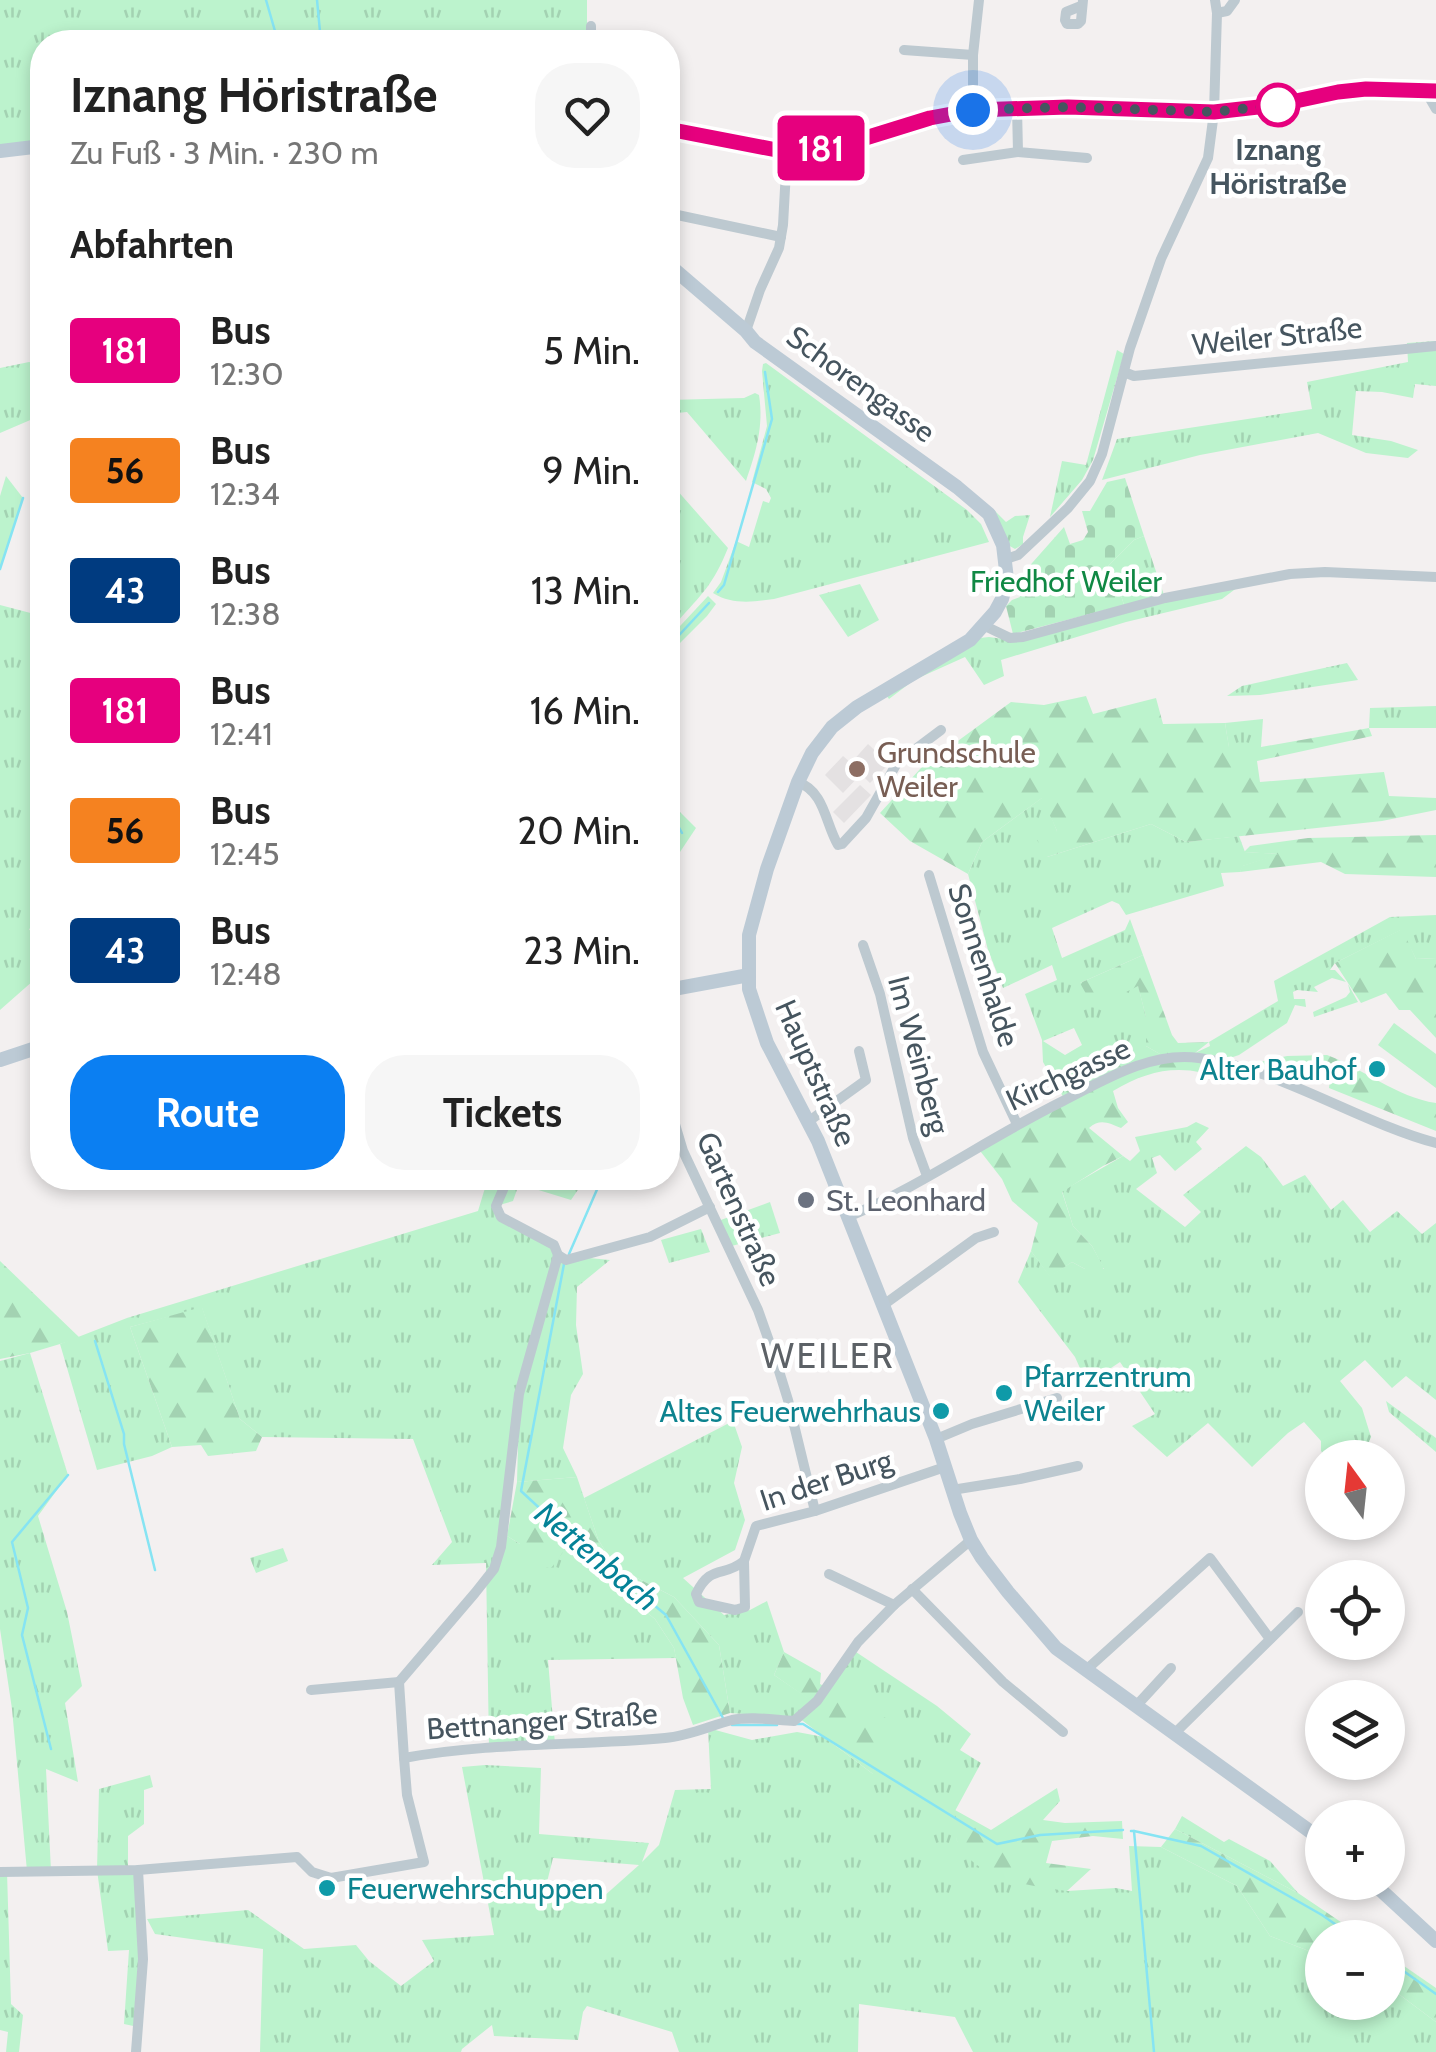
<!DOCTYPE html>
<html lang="de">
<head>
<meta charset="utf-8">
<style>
	body { margin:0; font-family:Cabin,sans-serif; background:#f6f6f6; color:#222; height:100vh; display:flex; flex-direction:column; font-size:38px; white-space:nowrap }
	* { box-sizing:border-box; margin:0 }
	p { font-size:32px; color:#767676 }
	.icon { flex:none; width:55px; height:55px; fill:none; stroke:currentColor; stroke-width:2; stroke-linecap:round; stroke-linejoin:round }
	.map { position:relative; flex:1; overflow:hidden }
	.panel { position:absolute; left:30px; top:30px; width:650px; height:1160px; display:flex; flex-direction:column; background:#fff; border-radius:40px; box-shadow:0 5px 15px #0003 }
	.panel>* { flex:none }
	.badge { padding:0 20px; border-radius:8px; font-size:35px; line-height:65px }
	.needle { width:65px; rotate:345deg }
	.buttons { position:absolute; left:1305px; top:1440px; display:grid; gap:20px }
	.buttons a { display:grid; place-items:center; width:100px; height:100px; border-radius:50%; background:#fff; box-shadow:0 5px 15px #0003; font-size:50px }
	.you { position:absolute; width:50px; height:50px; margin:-25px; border:8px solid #fff; border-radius:50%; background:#1a73e8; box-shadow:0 0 0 15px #1a73e833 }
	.map>.badge { position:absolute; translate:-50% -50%; box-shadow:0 0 0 5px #fff }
	h2 { padding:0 40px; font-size:38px; line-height:90px }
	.round { display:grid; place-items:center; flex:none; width:105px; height:105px; border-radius:40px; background:#f6f6f6 }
	.summary { display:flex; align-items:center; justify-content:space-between; height:170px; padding:0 40px }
	h1 { font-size:48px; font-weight:700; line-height:75px }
	.button { display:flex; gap:20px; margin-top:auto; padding:20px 40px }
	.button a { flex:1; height:115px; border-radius:40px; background:#0b7ff2; color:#fff; font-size:40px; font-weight:700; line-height:115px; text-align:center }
	.button a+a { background:#f6f6f6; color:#222 }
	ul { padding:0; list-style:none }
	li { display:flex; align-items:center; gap:30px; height:120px; padding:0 40px }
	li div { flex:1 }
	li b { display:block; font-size:38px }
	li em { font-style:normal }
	li .badge { min-width:110px; font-weight:700; text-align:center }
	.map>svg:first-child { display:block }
</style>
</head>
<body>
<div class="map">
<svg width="1436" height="2052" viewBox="0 0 1436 2052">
	<defs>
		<pattern id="grass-tufts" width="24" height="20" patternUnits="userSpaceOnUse" patternTransform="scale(2.5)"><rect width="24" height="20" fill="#bcf3cd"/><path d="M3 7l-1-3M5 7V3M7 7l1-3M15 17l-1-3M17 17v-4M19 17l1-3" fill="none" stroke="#a3d2b2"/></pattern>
		<pattern id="forest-firs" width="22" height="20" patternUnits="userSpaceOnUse" patternTransform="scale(2.5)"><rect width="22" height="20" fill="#bcf3cd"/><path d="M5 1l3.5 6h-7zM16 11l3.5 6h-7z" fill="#a3d2b2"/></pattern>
		<pattern id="cemetery-stones" width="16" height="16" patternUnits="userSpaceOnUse" patternTransform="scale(2.5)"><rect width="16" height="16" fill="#bcf3cd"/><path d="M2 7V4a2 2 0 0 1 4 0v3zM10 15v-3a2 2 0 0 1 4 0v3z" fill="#a3d2b2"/></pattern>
	</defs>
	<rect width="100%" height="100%" fill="#f3f0f0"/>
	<g fill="#e4e1e2">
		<path d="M868 744 889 764 870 783 861 774 843 793 825 775 843 756 851 763Z"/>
		<path d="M860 785 871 795 844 823 833 812Z"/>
	</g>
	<g fill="url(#grass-tufts)" fill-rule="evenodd">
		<path d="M0 0H587V42H42V141L0 146Z"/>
		<path d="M1436 341V386L1415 384 1413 398 1382 392 1356 391 1352 435 1391 441 1418 450 1408 458 1366 453 1318 433 1200 455 1102 480 1117 439 1312 409 1307 382 1408 362 1407 343Z"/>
		<path d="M1117 350 1124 354 1093 460 1082 480 1050 517 1062 461 1086 465Z"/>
		<path d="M29 362 42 365V415L0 433V368Z"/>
		<path d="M766 363 967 510 981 524 989 542 774 599C753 602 732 605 713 593L721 582 736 541 749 547 763 501 769 503 771 498 766 489 752 482 767 426 762 371 763 364Z"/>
		<path d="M755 393 759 395C764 426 756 452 746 481L687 412 668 414V400L744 398Z"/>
		<path d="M6 476 23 498 0 569V496Z"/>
		<path d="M668 480 728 548C713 585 702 594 677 622L668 609Z"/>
		<path d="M993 509 1006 522 1015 516 1030 515 1023 537V544L1015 549 1008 545Z"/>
		<path d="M1144 536 1164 595 1124 605 1116 579 1108 566 1134 540Z"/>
		<path d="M1246 581 1222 599 1126 622 1001 660 1004 676 984 685 965 657 914 680 889 699 886 695 980 638 989 637 1018 641Z"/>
		<path d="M860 584 879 620 848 637 819 595Z"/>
		<path d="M708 596 716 604 707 616 668 655V639Z"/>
		<path d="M0 605 42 616V922L29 929 42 948V973L0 1010Z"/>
		<path d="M1347 663 1358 680 1260 695 1227 696 1242 686Z"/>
		<path d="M1436 706V728H1369L1370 708Z"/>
		<path d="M1263 719 1261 747 1229 748 1225 723Z"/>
		<path d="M1043 797 1057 831 1047 857 1151 824 1186 842 1239 836 1245 852 1281 854 1243 866 1240 872 1221 873 1224 886 1126 915 1119 904 1112 901 1052 928 1062 958 1125 930 1130 919 1143 955 1080 983 1138 985 1146 1017V1046L1167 1058 1095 1085 1065 1100 1043 1062 1042 1040 1025 994 1057 980 1052 965 1003 988 988 950 968 874 982 842ZM1074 1028 1082 1045 1065 1055 1043 1041Z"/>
		<path d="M668 800 696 828 668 870Z"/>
		<path d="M1436 915V958L1416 959 1401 930 1335 963 1330 970H1335L1346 982 1332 978 1314 987 1318 992 1297 990 1293 992 1294 999H1305L1306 1007 1295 1005 1287 1023 1239 1055 1218 1062 1215 1055 1214 1058 1195 1053 1210 1046 1209 1042 1278 1001 1274 981 1390 917Z"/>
		<path d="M1348 984 1358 1002 1314 1017 1313 1012 1346 997 1350 992Z"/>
		<path d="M1196 1122 1209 1128 1196 1142 1202 1149 1175 1171 1160 1155 1152 1158 1157 1173 1136 1189 1185 1227 1201 1212 1183 1195 1246 1146 1261 1157 1283 1186 1305 1175 1331 1210 1343 1200 1370 1232 1397 1211 1422 1234 1436 1223V1400L1406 1376 1392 1388 1365 1360 1340 1381 1362 1408 1371 1437 1364 1455 1365 1457H1326L1321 1451V1441L1304 1422 1288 1433 1252 1467 1208 1423 1167 1457 1132 1426 1155 1414 1120 1362 1087 1384 1075 1357 1018 1282 1031 1251 1050 1276 1072 1262 1085 1269H1104L1092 1246 1073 1226 1062 1191 1123 1156 1130 1161 1140 1151 1135 1137 1187 1127Z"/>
		<path d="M488 1178H586L571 1200 519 1184 513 1201 496 1206 501 1217 554 1245 558 1255 610 1260 577 1287 576 1325 583 1374 571 1395 563 1448 577 1477 517 1482 519 1411 507 1536 520 1544 565 1547 655 1619 674 1648 676 1658 548 1660 555 1744 489 1747 486 1563 432 1565 452 1542 413 1439 262 1437 240 1419 202 1308 130 1327 172 1447 152 1456 97 1470 60 1344 127 1318 478 1211Z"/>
		<path d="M770 1202 780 1233 728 1247 718 1221Z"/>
		<path d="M701 1229 710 1252 669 1263 661 1240Z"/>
		<path d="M30 1353 68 1475 38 1516 67 1612 82 1686 65 1703 78 1782 46 1769 51 1871H27L12 1709 0 1629V1361Z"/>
		<path d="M1386 1401 1436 1438V1452L1389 1412Z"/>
		<path d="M733 1421 742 1447 734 1483 745 1520 735 1550 683 1578 724 1615 750 1610 767 1601 784 1652 774 1675 808 1698 799 1718 730 1713 719 1645 674 1597 614 1566 598 1539 584 1498Z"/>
		<path d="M283 1548 288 1561 256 1573 250 1558Z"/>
		<path d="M853 1650 937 1706 971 1734 960 1750 981 1763 955 1811 957 1841 1067 1891 1116 1888 1132 1891 1129 1846 1161 1847 1237 1886 1270 1936 1322 1956V2002H1388V1986L1436 2022V2052H973L955 2017 859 2004 858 2052H679L672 2032 587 2006 583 2012 578 2040 494 2036 492 2025 462 2049 461 2052H260L263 1949 155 1934 147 1919 248 1910 304 1949 356 1945 369 1961 401 1986 434 1961 422 1940 494 1935 462 1767 485 1765 541 1768 539 1834 649 1843 642 1862 659 1845 675 1790 711 1789 708 1728 752 1740 797 1732 824 1737 873 1774 829 1689ZM553 1858 639 1865 603 1897 544 1894Z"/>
		<path d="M150 1775 153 1787 144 1790V1824L128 1836V1869L138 1870V2027L124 2024 129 1950 108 1951 97 1870 99 1789Z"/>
		<path d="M1182 1816 1224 1842 1229 1839 1270 1861 1298 1893 1175 1829Z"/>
		<path d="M0 1872H7L11 2004 23 2015 19 2052H6L8 2032 0 2030Z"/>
	</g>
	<g fill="url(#forest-firs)">
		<path d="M1086 696 1093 714 1156 698 1163 724 1225 723 1229 747H1261L1369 728 1372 736 1257 761 1260 782 1384 772 1389 796 1436 798V810L1382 821 1186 842 1151 824 1047 857 1037 840 1057 831 1042 798 982 842 968 874 910 841 880 813 921 768 1011 702 1044 705Z"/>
		<path d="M1436 835V877L1345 874 1321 862 1240 872 1242 866 1278 854 1244 852 1250 846 1308 838Z"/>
		<path d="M1402 929 1416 959 1436 958V1038L1410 1010H1399L1386 993 1361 1003 1335 963Z"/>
		<path d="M1143 955 1172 1035 1178 1043 1209 1042 1195 1053 1239 1067 1226 1080C1184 1063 1151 1068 1113 1091L1118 1108 1128 1122 1121 1128C1109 1123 1100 1118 1089 1128L1123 1156 1103 1166 1062 1192 1073 1226 1092 1246 1104 1268 1093 1277 1085 1269 1072 1262 1050 1277 1031 1251 1038 1223 1012 1201 1002 1179 977 1147 1094 1085 1093 1071 1111 1060 1127 1056 1138 1066 1165 1057 1146 1046V1017L1138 986 1094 1008 1080 983Z"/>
		<path d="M1327 1055C1364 1069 1396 1097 1436 1103V1131L1329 1088 1331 1071 1320 1066 1295 1063 1282 1074 1260 1062 1287 1056Z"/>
		<path d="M0 1261 80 1338 30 1353 0 1359Z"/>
		<path d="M202 1307 240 1419 262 1437 256 1451 208 1456 201 1445 172 1447 130 1327Z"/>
		<path d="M577 1477 598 1539 614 1566 674 1597 719 1645 730 1713 693 1725 683 1698 674 1648 655 1619 566 1548 552 1567 532 1570 520 1544 507 1536 517 1482Z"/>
		<path d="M784 1652 821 1673 820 1684 909 1730 873 1774 799 1718 807 1698 774 1675Z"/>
		<path d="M1057 1788 1060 1801 1043 1820 1065 1823 1122 1821 1123 1839 1093 1836 1052 1841 1046 1863 1091 1869 1067 1891C1030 1885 977 1881 958 1843 954 1835 955 1820 955 1810L991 1830Z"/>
		<path d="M1175 1829 1298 1893 1363 1937 1322 1938V1956L1270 1936 1237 1886 1161 1847Z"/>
		<path d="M1388 1955 1436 1988V2022L1388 1986Z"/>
	</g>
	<path fill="url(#cemetery-stones)" d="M1125 478 1144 536 1134 540 1108 566 1116 579 1124 605 1013 634 1006 606 1012 600 1020 597 1017 580 1064 527 1070 544 1083 540 1088 532 1082 511H1090L1107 482Z"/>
	<path fill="#bcf3cd" d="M1394 1023 1436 1054V1088L1378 1045Z"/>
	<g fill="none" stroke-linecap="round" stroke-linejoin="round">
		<g stroke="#86e4f3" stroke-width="2.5">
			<path d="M266 0 277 38 271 42"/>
			<path d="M317 0 321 42"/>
			<path d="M0 569 23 498"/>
			<path d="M718 592 724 585 772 419 765 372"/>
			<path d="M668 647 709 603"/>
			<path d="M668 808 682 833"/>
			<path d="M569 1254 602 1178"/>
			<path d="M564 1264 521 1491 561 1528 666 1615 723 1718"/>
			<path d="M95 1341 124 1434V1444L155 1570"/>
			<path d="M795 1724H803L997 1844 1040 1835 1123 1830"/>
			<path d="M732 1725H777"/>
			<path d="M51 1749 22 1635 28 1608 12 1542 68 1475"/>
			<path d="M1131 1831H1134L1154 2052"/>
			<path d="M1134 1831 1201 1846 1322 1915 1355 1938"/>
			<path d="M1388 1960 1436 1994"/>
		</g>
		<g stroke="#bdc9d0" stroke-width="10">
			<path d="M1081 6 1066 12 1065 20 1067 24H1078L1081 21 1083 0"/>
			<path d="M1217 13 1227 11 1235 0"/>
			<path d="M591 42V26"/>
			<path d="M904 50 973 55"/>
			<path d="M1425 90 1436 109"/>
			<path d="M1017 108 1018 152 1087 158"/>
			<path d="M973 110V55L979 0"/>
			<path d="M963 160 1018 152"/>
			<path d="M668 213 781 237"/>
			<path d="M746 331 760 290 779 248 783 225 787 152"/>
			<path d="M1124 372 1134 376 1436 346"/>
			<path d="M1006 559 1018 555 1068 508 1090 481 1102 454 1130 348 1161 259 1208 158 1214 112 1217 13 1215 0"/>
			<path d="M985 626 1010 638 1023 637 1165 598 1290 574 1325 572 1436 577"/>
			<path d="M798 782C825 792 825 823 838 845L842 844 866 818 897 763 941 730"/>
			<path d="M929 875 983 1052 1017 1124"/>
			<path d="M863 945 880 994 913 1138 927 1176"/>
			<path d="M668 1101 683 1151 758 1310 775 1358 788 1400 815 1511"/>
			<path d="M809 1121 866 1080 859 1051"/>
			<path d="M508 1178 496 1206 501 1217 554 1245 558 1255"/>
			<path d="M848 1217C923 1185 990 1137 1063 1101 1104 1080 1151 1051 1199 1058 1280 1069 1358 1122 1436 1143"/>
			<path d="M882 1306 976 1238 994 1232"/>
			<path d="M936 1439 972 1424 1057 1398"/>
			<path d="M952 1490 1020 1479 1078 1466"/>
			<path d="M744 1561C724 1578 711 1563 696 1594L699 1602 735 1610 745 1607 744 1561 756 1526 815 1511 945 1467"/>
			<path d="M829 1574 894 1605"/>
			<path d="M912 1589 1003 1682 1063 1732"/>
			<path d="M1086 1670 1210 1558 1270 1639"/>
			<path d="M311 1690 399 1682"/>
			<path d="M1137 1705 1171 1668"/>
			<path d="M1176 1732 1298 1612"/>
			<path d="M404 1758 399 1682 475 1593 494 1569 501 1547 519 1394 558 1255 566 1260 650 1237 710 1207"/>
			<path d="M0 1872 138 1870 297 1857 312 1872 331 1878 424 1862 407 1795 404 1758C490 1742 578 1746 665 1738 689 1736 709 1726 732 1720 751 1716 774 1720 794 1721L817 1701 858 1642 894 1605 971 1540"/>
			<path d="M136 2052 143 1959 138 1870"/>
		</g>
		<g stroke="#bccad5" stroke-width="14">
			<path d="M668 129 787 152 859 140 930 118 973 110 1068 107 1214 112 1277 105 1338 92 1366 89 1436 91"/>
			<path d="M0 151 42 146"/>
			<path d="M668 264 746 331 755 342 957 487 989 514 1003 545 1007 579 1002 599 995 612 970 640 857 707 832 727 812 753 798 782 767 869 749 935V989L767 1043 818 1141 936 1439 960 1513 971 1540 982 1558 1008 1592 1056 1648 1322 1840"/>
			<path d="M668 990 749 975"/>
			<path d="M0 1060 42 1046"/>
			<path d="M1372 1882 1436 1941"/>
		</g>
	</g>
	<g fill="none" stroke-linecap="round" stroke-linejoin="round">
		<g stroke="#fff" stroke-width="22">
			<path id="line" d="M668 129 787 152 859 140 930 118 973 110 1068 107 1214 112 1277 105 1338 92 1366 89 1436 91"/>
		</g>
		<use href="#line" stroke="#e6007e" stroke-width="15"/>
		<path stroke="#46555f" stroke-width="10" stroke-dasharray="0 18" d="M973 110 1068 107 1214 112 1278 105"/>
	</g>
	<circle fill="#fff" stroke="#e6007e" stroke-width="5" cx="1278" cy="105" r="20"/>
	<circle fill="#8d6e63" stroke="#fff" stroke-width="4" cx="857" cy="769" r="10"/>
	<g fill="#0f9aa8" stroke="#fff" stroke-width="4">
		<circle cx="1377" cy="1069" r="10"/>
		<circle cx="1004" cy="1393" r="10"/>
		<circle cx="941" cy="1411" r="10"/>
		<circle cx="327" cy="1888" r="10"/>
	</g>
	<circle fill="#6b7280" stroke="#fff" stroke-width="4" cx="806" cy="1200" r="10"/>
	<g text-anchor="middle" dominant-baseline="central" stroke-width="9" stroke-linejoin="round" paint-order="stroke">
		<g font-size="30" font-weight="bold" fill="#46555f" stroke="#fff">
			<text x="1278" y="149">Iznang<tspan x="1278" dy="34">Höristraße</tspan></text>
		</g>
		<g font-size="30" fill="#46555f" stroke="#fff">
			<text transform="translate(1277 336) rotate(-6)">Weiler Straße</text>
			<text transform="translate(861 384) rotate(36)">Schorengasse</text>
			<text transform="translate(984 965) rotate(72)">Sonnenhalde</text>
			<text transform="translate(919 1055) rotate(75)">Im Weinberg</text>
			<text transform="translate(816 1073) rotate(66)">Hauptstraße</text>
			<text transform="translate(1068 1074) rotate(-25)">Kirchgasse</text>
			<text transform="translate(739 1209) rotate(66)">Gartenstraße</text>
			<text transform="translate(826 1480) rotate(-18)">In der Burg</text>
			<text transform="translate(542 1721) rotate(-4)">Bettnanger Straße</text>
		</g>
		<g font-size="30" fill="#108844" stroke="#fff">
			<text x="1066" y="581">Friedhof Weiler</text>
		</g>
		<g font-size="30" fill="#785e54" stroke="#fff" text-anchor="start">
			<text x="877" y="752">Grundschule<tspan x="877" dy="34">Weiler</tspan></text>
		</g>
		<g font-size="30" fill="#0d838f" stroke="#fff" text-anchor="end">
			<text x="1357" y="1069">Alter Bauhof</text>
			<text x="1024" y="1376" text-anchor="start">Pfarrzentrum<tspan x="1024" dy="34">Weiler</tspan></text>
			<text x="921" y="1411">Altes Feuerwehrhaus</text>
			<text x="347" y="1888" text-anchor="start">Feuerwehrschuppen</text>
		</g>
		<g font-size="30" fill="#5b616d" stroke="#fff" text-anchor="start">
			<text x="826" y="1200">St. Leonhard</text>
		</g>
		<g font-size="32" font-style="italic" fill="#048297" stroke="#fff">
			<text transform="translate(597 1556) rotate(40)">Nettenbach</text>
		</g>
		<g font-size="35" letter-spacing="2.5" fill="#5c6166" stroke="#fff">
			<text x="828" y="1355">WEILER</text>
		</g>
	</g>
</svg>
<div class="buttons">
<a><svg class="needle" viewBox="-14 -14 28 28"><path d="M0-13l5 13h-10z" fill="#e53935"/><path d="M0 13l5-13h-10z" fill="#767676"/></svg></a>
<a><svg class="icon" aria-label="locate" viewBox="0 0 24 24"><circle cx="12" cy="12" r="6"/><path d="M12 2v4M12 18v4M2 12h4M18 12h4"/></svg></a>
<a><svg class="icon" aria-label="layers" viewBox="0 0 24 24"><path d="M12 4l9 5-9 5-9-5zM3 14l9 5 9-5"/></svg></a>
<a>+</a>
<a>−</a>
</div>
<div class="you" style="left:973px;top:110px"></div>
<b class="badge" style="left:821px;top:148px;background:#e6007e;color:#fff">181</b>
<section class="panel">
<div class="summary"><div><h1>Iznang Höristraße</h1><p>Zu Fuß · 3 Min. · 230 m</p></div><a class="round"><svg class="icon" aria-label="heart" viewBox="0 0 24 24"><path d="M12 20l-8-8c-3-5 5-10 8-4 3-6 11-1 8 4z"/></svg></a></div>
<h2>Abfahrten</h2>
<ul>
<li><span class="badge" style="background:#e6007e;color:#fff">181</span><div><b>Bus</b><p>12:30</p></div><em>5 Min.</em></li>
<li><span class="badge" style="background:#f58220;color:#111">56</span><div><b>Bus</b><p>12:34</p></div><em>9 Min.</em></li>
<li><span class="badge" style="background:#003b80;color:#fff">43</span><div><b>Bus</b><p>12:38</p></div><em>13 Min.</em></li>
<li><span class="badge" style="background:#e6007e;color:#fff">181</span><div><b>Bus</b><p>12:41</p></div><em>16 Min.</em></li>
<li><span class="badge" style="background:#f58220;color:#111">56</span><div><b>Bus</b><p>12:45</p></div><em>20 Min.</em></li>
<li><span class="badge" style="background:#003b80;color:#fff">43</span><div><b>Bus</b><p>12:48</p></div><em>23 Min.</em></li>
</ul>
<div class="button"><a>Route</a><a>Tickets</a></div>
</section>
</div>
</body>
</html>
